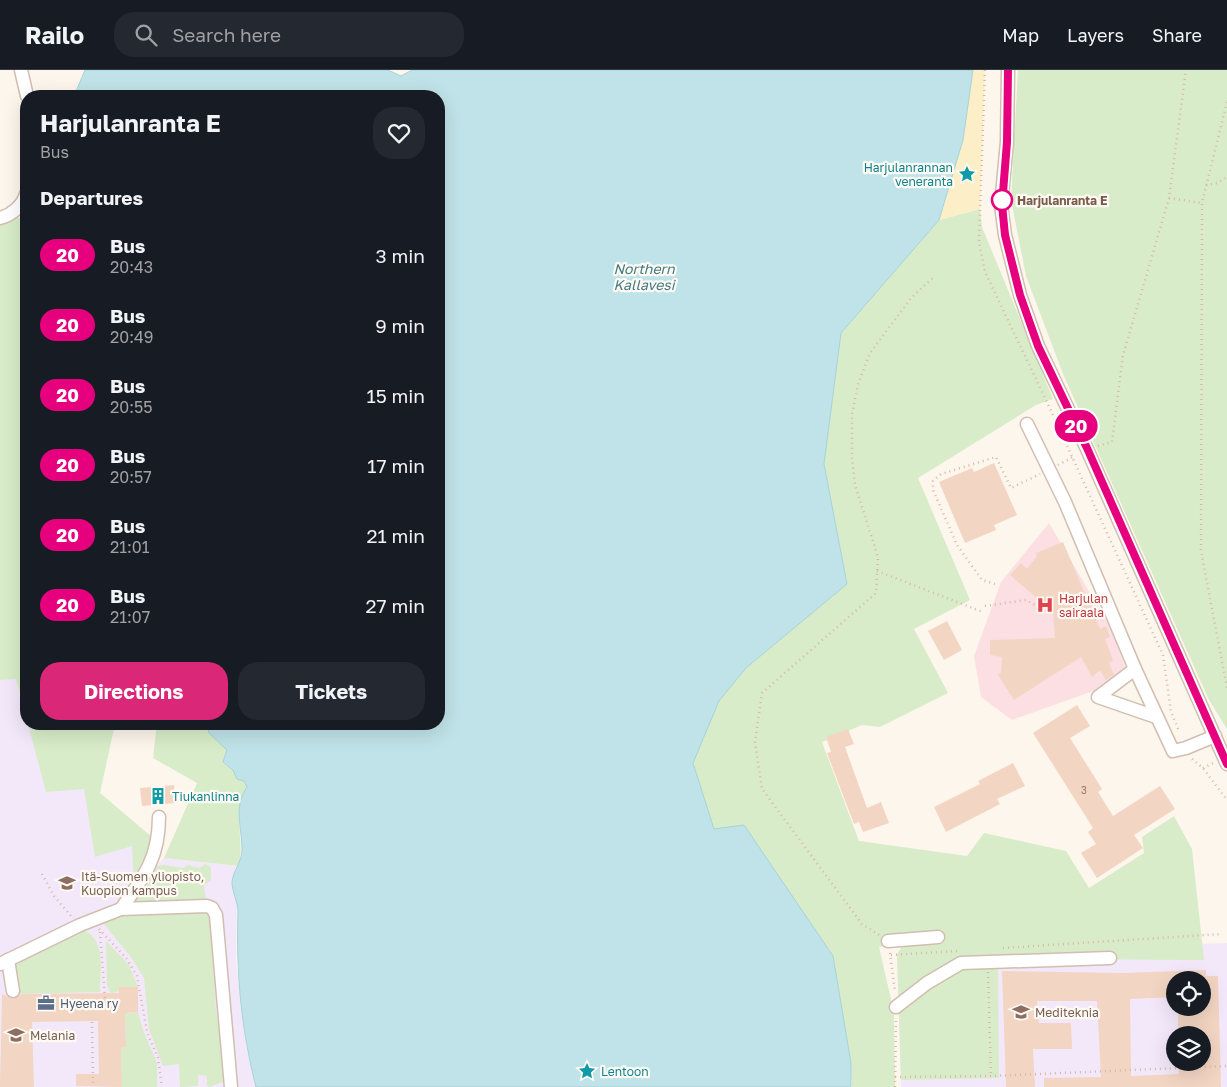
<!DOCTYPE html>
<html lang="en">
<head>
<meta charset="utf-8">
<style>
	body { margin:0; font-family:"Golos Text",sans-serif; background:#242831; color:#f1f3f6; height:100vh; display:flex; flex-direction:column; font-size:19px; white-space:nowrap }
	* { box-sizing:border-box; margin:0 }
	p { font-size:16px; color:#9ea1a6 }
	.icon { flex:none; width:28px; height:28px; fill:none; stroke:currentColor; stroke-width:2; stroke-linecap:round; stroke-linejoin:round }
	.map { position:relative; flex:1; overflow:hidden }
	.drawer { position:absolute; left:20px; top:20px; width:425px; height:640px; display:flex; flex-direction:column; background:#171b24; border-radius:20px; box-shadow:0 5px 20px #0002 }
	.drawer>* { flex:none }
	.badge { padding:0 10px; border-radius:16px; font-size:18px; line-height:32px }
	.buttons { position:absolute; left:1166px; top:901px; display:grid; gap:10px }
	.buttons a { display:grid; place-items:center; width:45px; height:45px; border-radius:50%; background:#171b24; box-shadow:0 5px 20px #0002; font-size:25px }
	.map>.badge { position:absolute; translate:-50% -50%; box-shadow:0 0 0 2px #fff }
	h2 { padding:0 20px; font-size:19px; line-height:45px }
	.round { display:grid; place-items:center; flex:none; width:52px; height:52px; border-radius:20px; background:#242831 }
	.summary { display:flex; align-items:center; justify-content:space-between; height:85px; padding:0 20px }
	h1 { font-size:24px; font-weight:700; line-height:38px }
	.cta { display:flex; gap:10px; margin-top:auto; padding:10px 20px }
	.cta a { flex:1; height:58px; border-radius:20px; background:#db2777; color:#fff; font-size:20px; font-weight:700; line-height:58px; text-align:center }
	.cta a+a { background:#242831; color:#f1f3f6 }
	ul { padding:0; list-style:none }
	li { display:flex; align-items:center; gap:15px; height:70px; padding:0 20px }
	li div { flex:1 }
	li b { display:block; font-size:19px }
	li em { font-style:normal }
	li .badge { min-width:55px; font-weight:700; text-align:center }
	header { display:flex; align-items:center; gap:30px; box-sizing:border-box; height:70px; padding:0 25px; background:#171b24; border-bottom:1px solid #363941 }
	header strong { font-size:24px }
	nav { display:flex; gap:28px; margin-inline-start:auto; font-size:18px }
	.search { width:350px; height:45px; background:#242831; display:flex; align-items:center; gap:12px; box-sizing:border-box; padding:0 18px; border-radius:20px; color:#9ea1a6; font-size:19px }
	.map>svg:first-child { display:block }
</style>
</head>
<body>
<header>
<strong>Railo</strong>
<div class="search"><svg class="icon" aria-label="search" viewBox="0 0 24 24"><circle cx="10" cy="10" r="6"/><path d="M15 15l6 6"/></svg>Search here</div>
<nav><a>Map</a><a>Layers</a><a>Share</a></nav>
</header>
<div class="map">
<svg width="1227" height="1017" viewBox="0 0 1227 1017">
	<rect width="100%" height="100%" fill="#fdf6ec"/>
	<g fill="#f3e8fa" fill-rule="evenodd">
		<path d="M16 608 26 654 86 717 133 776 134 813 137 815 164 788 239 796 232 813 237 830 236 893 247 980 256 1017H0V610Z"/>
		<path d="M1227 873V1017H901L897 884ZM1175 910H1202V938H1175ZM1175 965H1202V992H1175Z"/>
	</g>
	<path fill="#fbdfe3" d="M1049 453 1111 559 1126 600 1096 620 1012 650 981 627 974 586 1001 512Z"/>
	<g fill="#d8ecc9">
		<path d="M1018 0H1227V659L1209 630 1063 304 1026 206 1011 130Z"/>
		<path d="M980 139 982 157 1053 329 1036 335 918 408 970 530 914 559 948 623 880 657 862 655 822 672 859 771 967 786 984 763 1066 781 1089 818 1144 783 1142 767 1174 746 1192 779 1204 890 998 889 999 1008 901 1010 897 884 905 872 879 877 894 942 895 1017H852L851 993 833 886 714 760 693 693 719 631 746 598 847 514 824 394 841 263 939 150Z"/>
		<path d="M26 147V646L16 609 0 610V150Z"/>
		<path d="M28 654H115L100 723 152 767 137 816 134 814 132 776 95 787 84 719 46 722Z"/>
		<path d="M157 654H207L209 663 227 680 223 692 233 700 237 709 244 711 247 717C231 739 245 770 239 796L164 788 197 713 153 688Z"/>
		<path d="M205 794 211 797V810L204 815 206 831 132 835 148 814 158 796 164 795 184 798 188 795C196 796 198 801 205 794Z"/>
		<path d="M202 840 210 847 216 940 227 1007 223 1012 209 1017 207 1015V1006L198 1005V1016L180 1017 179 994 163 996 149 959 144 908 130 886 104 854 106 849 118 844Z"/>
		<path d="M82 859C107 870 100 899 100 922L18 924 13 892Z"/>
		<path d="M106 871 129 895 138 917 111 923 107 916Z"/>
		<path d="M138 942 143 960 157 993V1017H122L121 978 126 977 125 943Z"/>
	</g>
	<path fill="#fcefc7" d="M973 0H985L980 139 939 150 963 70Z"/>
	<path fill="#bfe3e8" stroke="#a5d3da" d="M85 0H388L401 6 412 0H973L963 70 939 150 841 263 824 394 847 514 746 598 719 631 693 693 714 759 744 755 833 886 851 993V1017H256C241 958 236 903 238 842 238 832 232 822 232 812 233 801 242 792 242 780 242 757 233 737 247 717L244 711 237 709 233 700 223 692 227 680 209 663 207 654H439V26H74Z"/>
	<g fill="#f3d5c3" fill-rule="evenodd">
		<path d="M994 393 1017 445 994 455 996 460 965 473 939 412 972 398 974 402Z"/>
		<path d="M1063 472 1100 559 1106 556 1110 567 1105 569 1113 590 1109 593 1114 605 1106 610 1100 600 1092 607 1081 587 1014 630 998 605 1001 602 1002 587 990 585V570L1055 568 1053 542 1010 505 1021 493 1027 499 1037 486 1036 483Z"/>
		<path d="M947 551 962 580 944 590 928 561Z"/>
		<path d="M1077 635 1090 656 1070 668 1102 719 1098 722 1113 746 1160 716 1175 739 1134 765 1143 778 1097 808 1081 783 1096 774 1088 762 1093 758 1033 663Z"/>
		<path d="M848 659 854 674 845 677 867 738 881 732 889 753 863 762 859 752 854 754 827 683 831 682 826 667Z"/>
		<path d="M1013 693 1025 716 997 729 1000 734 946 762 934 737 980 714 978 711Z"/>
		<path d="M174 715 176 733 142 736 140 718Z"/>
		<path d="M1206 900V906H1218L1221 1017H1044V1008L1101 1007 1097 931H1037L1039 953H1071L1072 979H1033L1035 1017H1006L1002 901 1123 903ZM1175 910H1202V938H1178V965H1202V992H1178L1179 1004 1131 1006 1130 929 1175 927Z"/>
		<path d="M119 917H138V942L125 943 126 977 121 978 122 1017 76 1016V1004H99L98 951 32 952 34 1017H0L2 924 14 929 21 924 119 923Z"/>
	</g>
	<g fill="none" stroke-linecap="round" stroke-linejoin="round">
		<g stroke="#d1beb0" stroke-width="15">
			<g id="minor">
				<path d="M21 0 27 26"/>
				<path d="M1008 0 1007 72 1001 135 1005 165 1020 225 1038 276 1087 379 1227 694"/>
				<path d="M0 148C12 145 23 135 26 124"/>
				<path d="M1027 354 1065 432 1135 599 1173 681 1186 678 1215 666"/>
				<path d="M1135 599 1098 627 1156 647"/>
				<path d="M121 839C144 807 159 788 159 747"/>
				<path d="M888 871 938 867"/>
				<path d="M8 890 13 921"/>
				<path d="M0 894 80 855 121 839 207 836 212 838 216 845 231 1017"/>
				<path d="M896 937 927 913 961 893 1110 888"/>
			</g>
		</g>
		<g stroke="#d9b8a5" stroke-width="2.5" stroke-dasharray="1 4" stroke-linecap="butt">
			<path d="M985 0 979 172 985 202 1046 330 1163 585 1171 642 1179 661"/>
			<path d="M1227 32 1202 133 1201 481 1227 618"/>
			<path d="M1206 115 1217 113 1227 107"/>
			<path d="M1169 128 1202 133"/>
			<path d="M1098 376 1112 372 1123 285 1169 128 1186 0"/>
			<path d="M1058 395 1073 387"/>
			<path d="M877 501 983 542"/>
			<path d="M995 514 982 510 957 475 933 420V411L941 404 996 387 1011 418 1040 404"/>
			<path d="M985 536 1026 530 1042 539 1045 535"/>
			<path d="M1192 689 1203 698 1227 730"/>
			<path d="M1203 698 1213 693"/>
			<path d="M42 804 54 826 71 846"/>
			<path d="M99 859 127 889 137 906 147 962 158 988 162 1017"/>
			<path d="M100 862 105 928"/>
			<path d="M879 865 862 854 762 719 755 672 762 623 876 523 878 487 855 415 852 388V344L858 314 870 283 911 228 935 206"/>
			<path d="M1003 878 1221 864"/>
			<path d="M890 883 895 922"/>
			<path d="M891 885 957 881"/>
			<path d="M988 902 991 1006"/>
			<path d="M92 952 93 1017"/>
			<path d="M895 1007 991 1006 1227 996"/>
			<path d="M895 1017 896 948"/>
		</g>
		<use href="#minor" stroke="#fff" stroke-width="12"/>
	</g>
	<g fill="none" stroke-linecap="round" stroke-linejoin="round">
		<g stroke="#fff" stroke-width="11">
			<path id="line" d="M1008 0 1007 72 1002 135 1005 165 1020 225 1038 276 1087 378 1227 694"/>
		</g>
		<use href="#line" stroke="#e6007e" stroke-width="8"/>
	</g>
	<defs>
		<g id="sight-bare" transform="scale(1.35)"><path d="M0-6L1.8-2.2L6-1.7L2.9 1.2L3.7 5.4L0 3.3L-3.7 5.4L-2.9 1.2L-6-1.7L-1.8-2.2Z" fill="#0f9aa8" stroke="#fffaf3" stroke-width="2.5" paint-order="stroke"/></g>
		<g id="hospital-bare" transform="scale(1.35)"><path d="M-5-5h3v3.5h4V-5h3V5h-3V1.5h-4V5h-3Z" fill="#e0444e" stroke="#fffaf3" stroke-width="2.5" paint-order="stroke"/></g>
		<g id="building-bare" transform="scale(1.35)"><path d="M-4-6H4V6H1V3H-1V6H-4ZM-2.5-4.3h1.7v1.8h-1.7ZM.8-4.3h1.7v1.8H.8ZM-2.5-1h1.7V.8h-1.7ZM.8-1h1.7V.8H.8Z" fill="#0f9aa8" stroke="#fffaf3" stroke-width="2.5" paint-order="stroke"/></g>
		<g id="university-bare" transform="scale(1.35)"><path d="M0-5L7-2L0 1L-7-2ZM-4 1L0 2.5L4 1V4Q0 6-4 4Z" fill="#8d6e63" stroke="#fffaf3" stroke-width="2.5" paint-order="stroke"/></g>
		<g id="office-bare" transform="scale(1.35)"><path d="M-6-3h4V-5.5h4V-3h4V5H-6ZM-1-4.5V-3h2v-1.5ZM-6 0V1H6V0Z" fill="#5c6f8a" stroke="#fffaf3" stroke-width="2.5" paint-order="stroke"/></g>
	</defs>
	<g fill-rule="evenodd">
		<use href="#sight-bare" x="967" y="104"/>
		<use href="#hospital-bare" x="1045" y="535"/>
		<use href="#building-bare" x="158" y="726"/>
		<use href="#university-bare" x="67" y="813"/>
		<use href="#office-bare" x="46" y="933"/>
		<use href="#university-bare" x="1021" y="942"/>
		<use href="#university-bare" x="16" y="965"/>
		<use href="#sight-bare" x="587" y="1001"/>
	</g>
	<circle fill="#fff" stroke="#e6007e" stroke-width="2.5" cx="1002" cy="130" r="10"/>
	<g text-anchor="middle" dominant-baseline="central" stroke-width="4.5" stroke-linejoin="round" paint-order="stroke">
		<g font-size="10" fill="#987a6a">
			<text x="1084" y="720">3</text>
		</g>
		<g font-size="12" fill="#0d838f" stroke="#fffaf3" text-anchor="start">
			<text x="953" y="97" text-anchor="end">Harjulanrannan<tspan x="953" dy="14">veneranta</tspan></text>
			<text x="172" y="726">Tiukanlinna</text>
			<text x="601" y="1001">Lentoon</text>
		</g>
		<g font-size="12" font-weight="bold" fill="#7a5c4d" stroke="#fffaf3" text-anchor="start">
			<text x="1017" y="130">Harjulanranta E</text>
		</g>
		<g font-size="12" fill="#be3a42" stroke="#fffaf3" text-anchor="start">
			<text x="1059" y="528">Harjulan<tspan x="1059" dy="14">sairaala</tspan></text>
		</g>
		<g font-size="12" fill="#785e54" stroke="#fffaf3" text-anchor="start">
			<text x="81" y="806">Itä-Suomen yliopisto,<tspan x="81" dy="14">Kuopion kampus</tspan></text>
			<text x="1035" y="942">Mediteknia</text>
			<text x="30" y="965">Melania</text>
		</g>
		<g font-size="12" fill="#4e5e75" stroke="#fffaf3" text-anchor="start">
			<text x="60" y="933">Hyeena ry</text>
		</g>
		<g font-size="14" font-style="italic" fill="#437c86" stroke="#fffaf3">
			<text x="644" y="198">Northern<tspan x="644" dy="16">Kallavesi</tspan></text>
		</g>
	</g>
</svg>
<div class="buttons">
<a><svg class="icon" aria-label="locate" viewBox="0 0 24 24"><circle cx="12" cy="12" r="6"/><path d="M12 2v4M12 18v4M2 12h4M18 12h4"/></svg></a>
<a><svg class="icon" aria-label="layers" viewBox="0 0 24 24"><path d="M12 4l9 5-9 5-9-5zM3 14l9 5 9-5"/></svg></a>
</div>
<b class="badge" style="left:1076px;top:356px;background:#e6007e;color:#fff">20</b>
<section class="drawer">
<div class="summary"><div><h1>Harjulanranta E</h1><p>Bus</p></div><a class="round"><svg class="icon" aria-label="heart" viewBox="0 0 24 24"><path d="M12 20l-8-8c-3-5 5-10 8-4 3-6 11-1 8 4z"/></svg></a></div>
<h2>Departures</h2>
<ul>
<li><span class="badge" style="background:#e6007e;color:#fff">20</span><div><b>Bus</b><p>20:43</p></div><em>3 min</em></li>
<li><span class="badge" style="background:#e6007e;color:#fff">20</span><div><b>Bus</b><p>20:49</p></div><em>9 min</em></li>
<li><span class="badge" style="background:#e6007e;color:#fff">20</span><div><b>Bus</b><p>20:55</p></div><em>15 min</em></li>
<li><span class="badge" style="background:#e6007e;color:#fff">20</span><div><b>Bus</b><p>20:57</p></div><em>17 min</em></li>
<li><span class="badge" style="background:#e6007e;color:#fff">20</span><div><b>Bus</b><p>21:01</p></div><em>21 min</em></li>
<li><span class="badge" style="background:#e6007e;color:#fff">20</span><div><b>Bus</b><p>21:07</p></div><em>27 min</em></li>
</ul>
<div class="cta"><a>Directions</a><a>Tickets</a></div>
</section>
</div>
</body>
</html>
